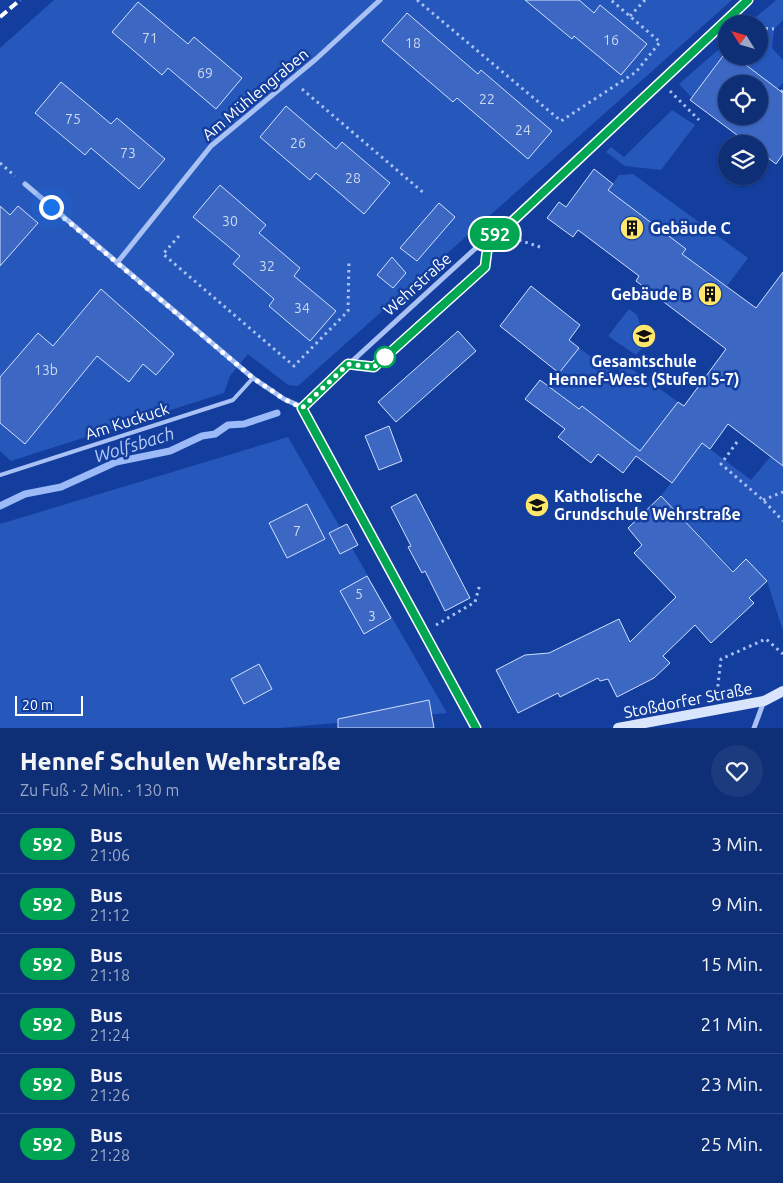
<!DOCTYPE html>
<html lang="de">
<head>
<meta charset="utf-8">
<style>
	body { margin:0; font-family:Ubuntu,sans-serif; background:#1c3a7e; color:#f1f3f6; height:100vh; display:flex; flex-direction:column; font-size:19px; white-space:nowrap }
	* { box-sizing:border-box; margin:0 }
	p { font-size:16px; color:#9ba8c5 }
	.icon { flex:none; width:28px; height:28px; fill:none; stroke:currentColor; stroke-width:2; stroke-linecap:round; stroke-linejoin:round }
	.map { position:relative; height:728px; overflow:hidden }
	.details { display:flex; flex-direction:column; background:#0e2e76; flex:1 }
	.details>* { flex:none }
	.badge { padding:0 10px; border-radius:16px; font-size:18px; line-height:32px }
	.needle { width:32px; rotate:307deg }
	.tools { position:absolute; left:718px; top:15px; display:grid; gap:10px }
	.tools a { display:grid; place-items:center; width:50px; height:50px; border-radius:50%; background:#0e2e76; box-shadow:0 1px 4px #0004,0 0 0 1px #2e4a88; font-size:25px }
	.scale { position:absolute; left:15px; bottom:12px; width:68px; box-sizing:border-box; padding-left:5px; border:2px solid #fff; border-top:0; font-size:14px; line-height:18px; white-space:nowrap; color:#fff; -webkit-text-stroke:4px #133e9d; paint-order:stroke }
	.you { position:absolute; width:25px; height:25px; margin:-12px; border:4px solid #fff; border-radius:50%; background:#1a73e8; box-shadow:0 0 0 8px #1a73e833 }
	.map>.badge { position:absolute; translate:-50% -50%; box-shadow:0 0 0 2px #fff }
	.round { display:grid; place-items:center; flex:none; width:52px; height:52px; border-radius:26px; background:#1c3a7e }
	.summary { display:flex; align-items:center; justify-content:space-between; height:85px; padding:0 20px }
	h1 { font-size:24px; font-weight:800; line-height:38px }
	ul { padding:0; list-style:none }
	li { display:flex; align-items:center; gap:15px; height:60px; padding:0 20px; border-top:1px solid #2e4a88 }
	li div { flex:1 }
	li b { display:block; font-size:19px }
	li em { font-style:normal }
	li .badge { min-width:55px; font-weight:700; text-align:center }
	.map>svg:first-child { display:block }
</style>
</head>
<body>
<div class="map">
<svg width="783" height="728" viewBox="0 0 783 728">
	<rect width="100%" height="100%" fill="#133e9d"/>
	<g fill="#2657bb">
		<path d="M54 0H732L298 386 288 385 248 354 230 376 224 393 11 461 0 451V48Z"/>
		<path d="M776 0H783V20L774 29 772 48 783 60V83L777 89 734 56H759V24H748Z"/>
		<path d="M726 43V52L692 98 679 84Z"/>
		<path d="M672 110 695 125 661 170 625 166 606 152 611 147 624 157Z"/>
		<path d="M633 174 748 258 727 286 682 254 686 249 608 190 619 175Z"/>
		<path d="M629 309 637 315 646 344 636 355 608 336Z"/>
		<path d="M579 348 616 375 625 364 678 402 638 454 614 431 582 406 579 409 551 388 559 373Z"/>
		<path d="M288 437 447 713 280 728H0V524Z"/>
		<path d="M702 443 751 480 771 456 783 466V631L767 581 746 559 734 571 661 496Z"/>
	</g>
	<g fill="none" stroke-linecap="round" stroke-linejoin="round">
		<path stroke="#9bbaf7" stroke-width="7" d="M0 506 25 494 61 487 116 462 170 451 202 436 215 434 228 425 244 424 277 413"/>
	</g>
	<g fill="#3c68c4" stroke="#d1e0fd" fill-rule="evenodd">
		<path d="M525 0H579L594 13 600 5 647 44 621 75 574 36 572 39Z"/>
		<path d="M138 2 188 44 194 37 242 78 216 109 168 68 162 75 112 32Z"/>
		<path d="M407 13 478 74 481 70 552 131 528 159 457 98 453 102 382 41Z"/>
		<path d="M726 52V56H734L783 93V154L776 164 759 151V144H749L690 100ZM726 84H759V116H726Z"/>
		<path d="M61 82 111 124 117 118 165 159 139 189 91 148 85 155 35 113Z"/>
		<path d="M286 106 336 149 342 142 390 183 364 214 316 173 310 180 260 137Z"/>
		<path d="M594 169 613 184 608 190 686 249 682 254 756 308 783 272V466L728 424 710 449 702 443 672 483 636 456 623 473 598 454 591 463 558 437 565 429 525 399 540 380 579 409 582 406 640 451 678 402 684 406 726 349 636 281 639 276 578 230 573 237 547 218 559 202 566 207Z"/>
		<path d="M220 185 266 225 259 233 300 268 294 276 336 311 310 341 269 306 274 299 233 264 240 256 193 217Z"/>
		<path d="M439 203 455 217 417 261 400 248Z"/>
		<path d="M0 206 10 215 18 206 38 223 0 266Z"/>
		<path d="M392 257 406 273 393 288 377 275Z"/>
		<path d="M531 286 580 325 569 340 579 348 559 373 500 326Z"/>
		<path d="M101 289 174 354 156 375 143 364 129 382 97 356 25 444 0 423V377L38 333 53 346Z"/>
		<path d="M458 331 476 351 396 422 378 402Z"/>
		<path d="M389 426 402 461 379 470 365 436Z"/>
		<path d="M416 494 470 598 445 611 425 571 422 573 408 547 411 546 391 507Z"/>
		<path d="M661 496 733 572 746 559 767 581 749 598 754 603 711 643 695 625 663 656 670 663 654 678 617 697 608 679 600 681 598 678 560 697 558 693 518 713 496 670 525 655 549 653 619 619 630 642 676 597 634 553 642 545 628 528Z"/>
		<path d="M307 504 325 539 287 558 269 523Z"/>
		<path d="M347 524 358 545 340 554 329 533Z"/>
		<path d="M367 576 391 618 364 634 340 591Z"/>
		<path d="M259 664 272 689 244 704 231 679Z"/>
		<path d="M429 700 434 728H338V719Z"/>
	</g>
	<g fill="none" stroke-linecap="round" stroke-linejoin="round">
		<g stroke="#a9c1f4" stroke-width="3" stroke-dasharray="2.5 4" stroke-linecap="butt">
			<path d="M417 0 561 121 636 72 660 42 611 0"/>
			<path d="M630 16 645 0"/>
			<path d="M759 28 774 29"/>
			<path d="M302 89 425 194"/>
			<path d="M670 91 699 120"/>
			<path d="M781 92 783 90"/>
			<path d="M0 163 15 176"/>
			<path d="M179 236 163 254 294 366 348 311 349 260"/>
			<path d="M513 238 540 247"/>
			<path d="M737 442 721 464 763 500 783 521"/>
			<path d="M763 500 783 492"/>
			<path d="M436 625 475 602 480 584"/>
			<path d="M717 693 721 659 766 639 783 654"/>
		</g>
		<g stroke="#a9c1f4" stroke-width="4">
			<path d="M348 364 374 367 476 275 485 267 489 236"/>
			<path d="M0 475 233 400 253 378"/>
		</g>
		<g stroke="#a9c1f4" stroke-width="5">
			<path d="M25 184 253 378 284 399 302 407 476 728"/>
			<path d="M117 263 211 146 316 59 380 0"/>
			<path d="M302 407 489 236 502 231 748 0"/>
			<path d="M754 728 764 701"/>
		</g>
		<path stroke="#d9e4fd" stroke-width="10" d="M618 728 764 701 783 691"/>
		<path stroke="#fff" stroke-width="4" stroke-dasharray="9 4" stroke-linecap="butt" d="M0 17 20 0"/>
	</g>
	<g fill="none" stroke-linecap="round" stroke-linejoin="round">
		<g stroke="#fff" stroke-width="11">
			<path id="line" d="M476 728 302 408 348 364 374 367 485 267 489 236 502 231 748 0"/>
		</g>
		<use href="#line" stroke="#00a651" stroke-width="8"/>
		<path stroke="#fff" stroke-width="5" stroke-dasharray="0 9" d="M51 207 253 378 284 399 302 408 348 364 374 367 385 357"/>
	</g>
	<defs>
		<g id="building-disc" transform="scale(1.25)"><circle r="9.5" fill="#ffe76c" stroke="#133e9d"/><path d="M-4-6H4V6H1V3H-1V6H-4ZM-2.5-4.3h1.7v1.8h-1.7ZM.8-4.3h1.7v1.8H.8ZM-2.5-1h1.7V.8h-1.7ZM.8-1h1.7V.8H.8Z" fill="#111"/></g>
		<g id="school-disc" transform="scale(1.25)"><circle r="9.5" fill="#ffe76c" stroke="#133e9d"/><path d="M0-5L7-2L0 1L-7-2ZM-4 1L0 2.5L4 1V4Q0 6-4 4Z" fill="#111"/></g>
	</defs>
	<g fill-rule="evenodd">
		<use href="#building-disc" x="632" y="228"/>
		<use href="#building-disc" x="710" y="294"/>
		<use href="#school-disc" x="644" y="336"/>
		<use href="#school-disc" x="537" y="505"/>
	</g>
	<circle fill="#fff" stroke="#00a651" stroke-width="2.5" cx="385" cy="357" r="10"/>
	<g text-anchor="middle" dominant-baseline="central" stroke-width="5" stroke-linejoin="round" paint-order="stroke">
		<g font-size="14" fill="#ced9f0">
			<text x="150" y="38">71</text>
			<text x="611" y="40">16</text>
			<text x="413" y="43">18</text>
			<text x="205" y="73">69</text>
			<text x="487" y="99">22</text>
			<text x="73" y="119">75</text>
			<text x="523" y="130">24</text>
			<text x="298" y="143">26</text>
			<text x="128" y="153">73</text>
			<text x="353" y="178">28</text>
			<text x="230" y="221">30</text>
			<text x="267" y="266">32</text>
			<text x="302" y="308">34</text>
			<text x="46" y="370">13b</text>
			<text x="297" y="531">7</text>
			<text x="359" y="594">5</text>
			<text x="372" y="616">3</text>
		</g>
		<g font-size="16" fill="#fff" stroke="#133e9d">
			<text transform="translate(255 94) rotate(-40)">Am Mühlengraben</text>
			<text transform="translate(417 284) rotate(-42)">Wehrstraße</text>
			<text transform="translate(127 421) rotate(-18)">Am Kuckuck</text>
			<text transform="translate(688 700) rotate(-11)">Stoßdorfer Straße</text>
		</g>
		<g font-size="16" font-weight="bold" fill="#fff" stroke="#133e9d" text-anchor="start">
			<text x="650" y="228">Gebäude C</text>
			<text x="692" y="294" text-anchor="end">Gebäude B</text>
			<text x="644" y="361" text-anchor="middle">Gesamtschule<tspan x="644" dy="18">Hennef-West (Stufen 5-7)</tspan></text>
			<text x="554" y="496">Katholische<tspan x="554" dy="18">Grundschule Wehrstraße</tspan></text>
		</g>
		<g font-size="18" font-style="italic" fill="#b6ccfa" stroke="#133e9d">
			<text transform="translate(134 444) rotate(-17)">Wolfsbach</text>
		</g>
	</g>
</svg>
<div class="tools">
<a><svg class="needle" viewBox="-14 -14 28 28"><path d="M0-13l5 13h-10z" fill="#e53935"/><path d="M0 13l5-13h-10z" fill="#9ba8c5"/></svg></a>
<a><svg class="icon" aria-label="locate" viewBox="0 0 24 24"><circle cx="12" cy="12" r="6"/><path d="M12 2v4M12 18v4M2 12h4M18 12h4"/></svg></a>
<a><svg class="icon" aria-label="layers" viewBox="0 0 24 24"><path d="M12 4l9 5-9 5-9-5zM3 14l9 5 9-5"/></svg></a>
</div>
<div class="scale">20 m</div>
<div class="you" style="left:51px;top:207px"></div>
<b class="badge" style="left:495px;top:234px;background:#00a651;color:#fff">592</b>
</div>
<section class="details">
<div class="summary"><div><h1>Hennef Schulen Wehrstraße</h1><p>Zu Fuß · 2 Min. · 130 m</p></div><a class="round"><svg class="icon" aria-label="heart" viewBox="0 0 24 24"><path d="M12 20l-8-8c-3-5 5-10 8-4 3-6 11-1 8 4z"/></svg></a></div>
<ul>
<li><span class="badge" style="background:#00a651;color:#fff">592</span><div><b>Bus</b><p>21:06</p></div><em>3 Min.</em></li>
<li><span class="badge" style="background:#00a651;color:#fff">592</span><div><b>Bus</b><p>21:12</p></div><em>9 Min.</em></li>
<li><span class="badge" style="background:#00a651;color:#fff">592</span><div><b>Bus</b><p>21:18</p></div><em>15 Min.</em></li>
<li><span class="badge" style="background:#00a651;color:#fff">592</span><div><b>Bus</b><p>21:24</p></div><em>21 Min.</em></li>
<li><span class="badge" style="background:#00a651;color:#fff">592</span><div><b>Bus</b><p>21:26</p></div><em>23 Min.</em></li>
<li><span class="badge" style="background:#00a651;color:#fff">592</span><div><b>Bus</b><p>21:28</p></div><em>25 Min.</em></li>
</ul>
</section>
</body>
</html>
